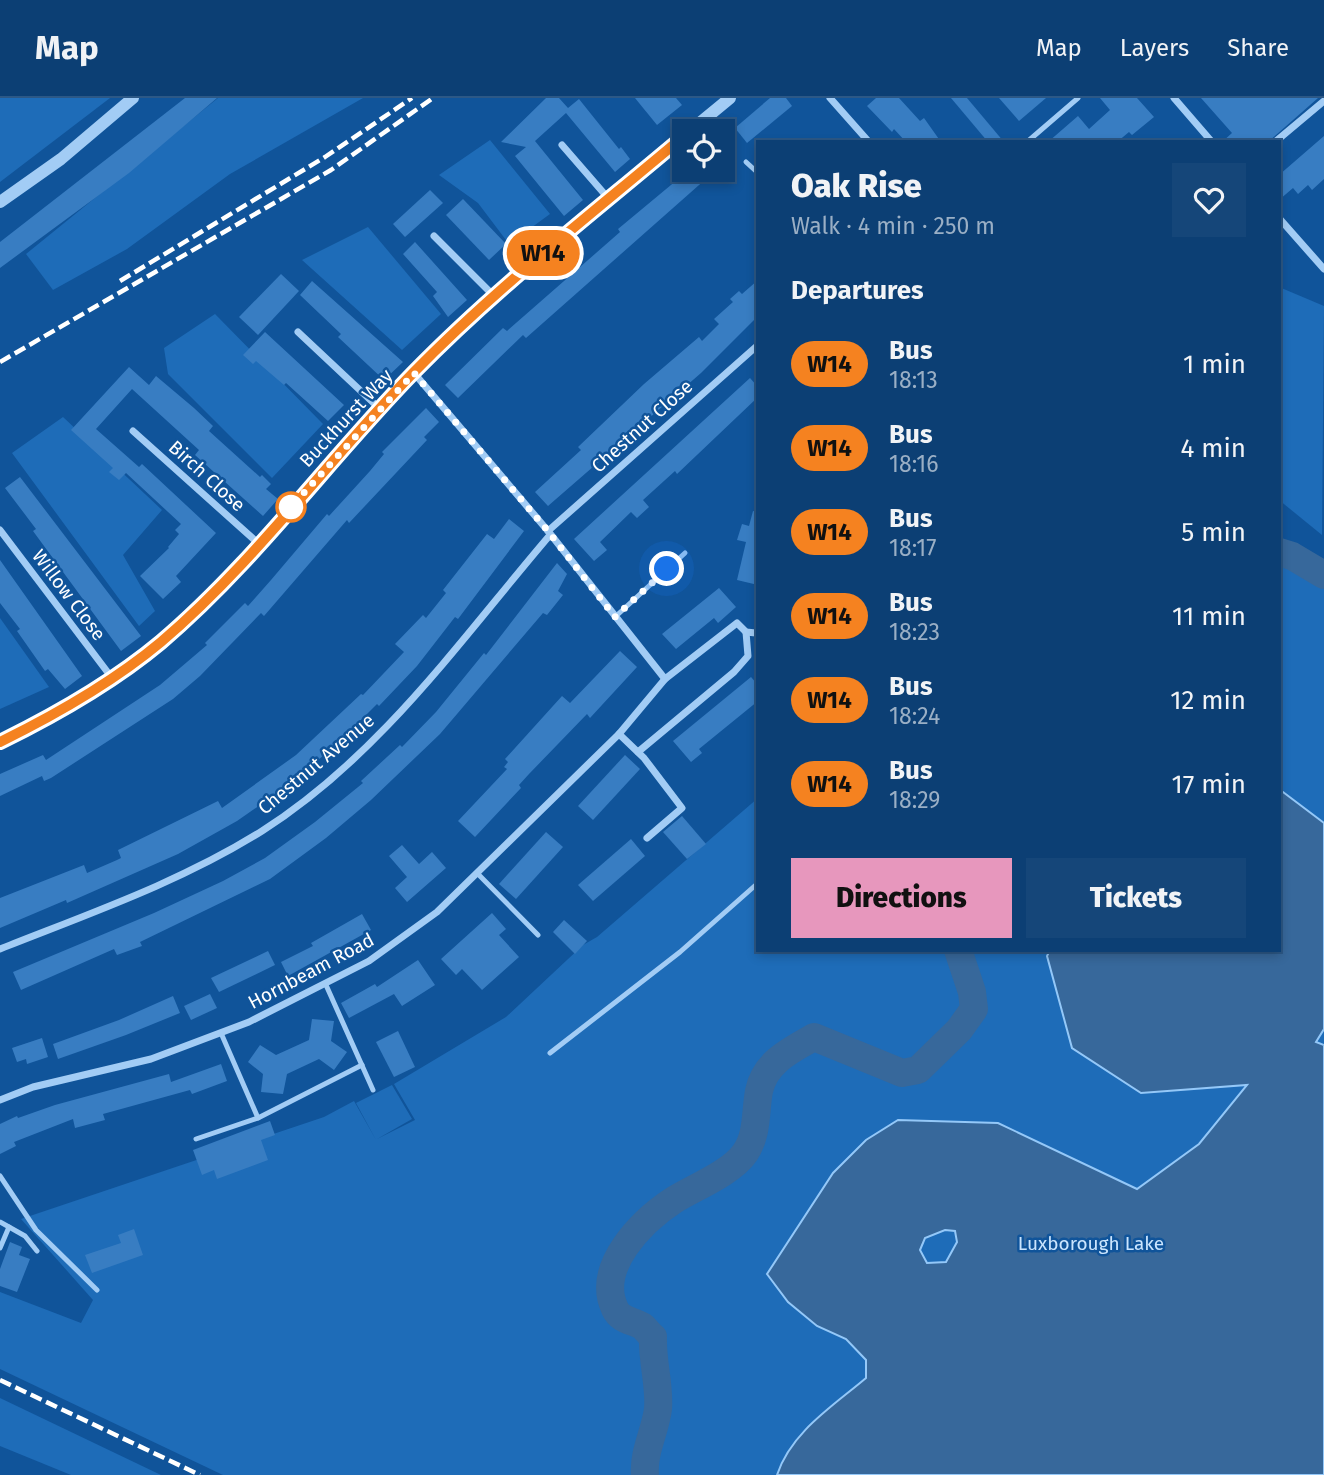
<!DOCTYPE html>
<html lang="en">
<head>
<meta charset="utf-8">
<style>
	body { margin:0; font-family:"Fira Sans",sans-serif; background:#154679; color:#f1f3f6; height:100vh; display:flex; flex-direction:column; font-size:26px; white-space:nowrap }
	* { box-sizing:border-box; margin:0 }
	p { font-size:23px; color:#9aafc5 }
	.icon { flex:none; width:38px; height:38px; fill:none; stroke:currentColor; stroke-width:2; stroke-linecap:round; stroke-linejoin:round }
	.map { position:relative; flex:1; overflow:hidden }
	.drawer { position:absolute; left:756px; top:42px; width:525px; height:812px; display:flex; flex-direction:column; background:#0c3f74; border-radius:0px; box-shadow:0 4px 10px #0003,0 0 0 2px #2c5886 }
	.drawer>* { flex:none }
	.badge { padding:0 14px; border-radius:23px; font-size:24px; line-height:46px }
	.buttons { position:absolute; left:672px; top:21px; display:grid; gap:14px }
	.buttons a { display:grid; place-items:center; width:63px; height:63px; border-radius:0px; background:#0c3f74; box-shadow:0 4px 10px #0003,0 0 0 2px #2c5886; font-size:35px }
	.you { position:absolute; width:35px; height:35px; margin:-18px; border:5px solid #fff; border-radius:50%; background:#1a73e8; box-shadow:0 0 0 10px #1a73e833 }
	.map>.badge { position:absolute; translate:-50% -50%; box-shadow:0 0 0 4px #fff }
	h2 { padding:0 35px; font-size:26px; line-height:63px }
	.round { display:grid; place-items:center; flex:none; width:74px; height:74px; border-radius:0px; background:#154679 }
	.overview { display:flex; align-items:center; justify-content:space-between; height:119px; padding:0 35px }
	h1 { font-size:33px; font-weight:800; line-height:52px }
	.action { display:flex; gap:14px; margin-top:auto; padding:14px 35px }
	.action a { flex:1; height:80px; border-radius:0px; background:#e797bd; color:#111; font-size:28px; font-weight:800; line-height:80px; text-align:center }
	.action a+a { background:#154679; color:#f1f3f6 }
	ul { padding:0; list-style:none }
	li { display:flex; align-items:center; gap:21px; height:84px; padding:0 35px }
	li div { flex:1 }
	li b { display:block; font-size:26px }
	li em { font-style:normal }
	li .badge { min-width:77px; font-weight:700; text-align:center }
	header { display:flex; align-items:center; gap:42px; box-sizing:border-box; height:98px; padding:0 35px; background:#0c3f74; border-bottom:2px solid #2c5886 }
	header strong { font-size:33px }
	nav { display:flex; gap:38px; margin-inline-start:auto; font-size:24px }
	.map>svg:first-child { display:block }
</style>
</head>
<body>
<header>
<strong>Map</strong>
<nav><a>Map</a><a>Layers</a><a>Share</a></nav>
</header>
<div class="map">
<svg width="1324" height="1377" viewBox="0 0 1324 1377">
	<rect width="100%" height="100%" fill="#10549a"/>
	<g fill="#1e6cb8">
		<path d="M0 0H110L0 84Z"/>
		<path d="M218 0H363L230 76 127 151 53 192 26 156Z"/>
		<path d="M490 42 550 116 509 146 478 105 439 77Z"/>
		<path d="M368 129 441 216 402 252 302 162Z"/>
		<path d="M1279 189 1324 208 1322 437 1279 402Z"/>
		<path d="M215 216 323 326 272 380 168 276 164 250Z"/>
		<path d="M63 319 162 412 123 457 155 513 139 528 12 355Z"/>
		<path d="M1279 457 1324 485V1377H223L0 1271V1194L81 1225 93 1202 21 1121 324 1019 354 1003 376 1042 356 1005 392 987 412 1021 377 1041 415 1022 394 986 506 919 583 847 597 839 758 700V852H1279Z"/>
		<path d="M0 520 49 589 0 611Z"/>
		<path d="M0 1300 161 1377H71L0 1348Z"/>
	</g>
	<path fill="#37689b" stroke="#94c8f8" stroke-width="2" fill-rule="evenodd" d="M1279 691 1324 725V931L1316 944 1324 947V1377H777C791 1334 833 1308 866 1280V1262L846 1241 817 1228 788 1204 767 1176 833 1075 866 1042 898 1022 998 1025 1137 1091 1199 1046 1247 987 1141 995 1072 950 1047 858 1050 852H1279ZM945 1132 955 1133 957 1144 946 1164 927 1165 920 1152 925 1140Z"/>
	<g fill="none" stroke-linecap="round" stroke-linejoin="round">
		<g stroke="#37689b" stroke-width="28">
			<path d="M1279 454 1292 458 1324 477"/>
			<path d="M645 1377C643 1354 655 1334 658 1311 660 1287 652 1264 653 1239 649 1236 645 1230 642 1228 632 1222 621 1223 615 1211 595 1169 642 1123 674 1102 695 1089 731 1075 745 1055 758 1036 755 1014 759 993 765 964 791 952 814 939L902 975 918 972 959 932 974 911 972 894 958 852"/>
		</g>
	</g>
	<g fill="#387dc2">
		<path d="M185 0H217L129 75 0 170V144Z"/>
		<path d="M546 0H559L568 10 579 1 619 51 621 49 630 61 615 74 566 15 535 43 583 102 564 118 515 58 526 49 501 44Z"/>
		<path d="M635 0H676L682 7 657 27Z"/>
		<path d="M770 0H786L792 8 747 45 735 30Z"/>
		<path d="M876 0H899L920 23 924 20 941 44H906L894 31 892 34 867 8Z"/>
		<path d="M951 0H967L1004 44H988Z"/>
		<path d="M999 0H1046L1019 23Z"/>
		<path d="M1100 0H1137L1154 19 1132 37 1129 34 1117 44H1048L1078 18 1089 31 1110 12Z"/>
		<path d="M1201 0H1318L1268 44H1222L1232 35Z"/>
		<path d="M1324 38V81L1312 92 1308 87 1298 96 1293 90 1279 102V77Z"/>
		<path d="M689 72H716L526 240 523 237 458 300 445 287 503 230 507 233 620 134 618 131Z"/>
		<path d="M430 92 443 105 405 139 393 126Z"/>
		<path d="M463 101 506 146 489 162 446 117Z"/>
		<path d="M415 144 467 202 448 219 433 198 437 194 403 156Z"/>
		<path d="M281 176 299 193 258 237 239 219Z"/>
		<path d="M758 182V218L701 275 548 408 535 394 581 352 578 349 644 286 699 239 702 243 719 226 714 221 733 204 730 201 739 193 742 196Z"/>
		<path d="M312 183 403 264 384 282 338 239 341 236 300 197Z"/>
		<path d="M265 234 344 307 328 323 286 285 284 287 256 263 253 266 243 257Z"/>
		<path d="M129 269 149 287 156 278 194 310 213 328 209 333 260 379 262 377 271 386 266 391 278 401 263 418 195 357 199 352 132 291 96 331 139 369 142 366 216 435 176 478 181 484 163 501 140 478 169 450 168 449 179 436 175 432 181 426 126 375 119 382 109 374 113 370 71 332Z"/>
		<path d="M750 280 758 289V299L677 376 675 373 643 402 649 409 637 420 631 414 600 444 607 452 594 463 574 441Z"/>
		<path d="M426 310 439 324 424 339 427 342 349 425 347 422 264 518 261 515 200 578 173 601 51 680 44 683 42 678 0 698V676L43 657 46 662 160 587 207 547 205 545 245 505 248 508 271 482 327 416 329 418 370 373 384 356 382 354Z"/>
		<path d="M20 379 141 538 121 553 33 433 36 431 5 390Z"/>
		<path d="M753 413 758 414V487L737 482 746 444 737 442 742 426 749 428Z"/>
		<path d="M509 421 524 433 458 521 455 519 417 568 379 608 377 606 337 646 286 689 237 723 178 756 67 805 66 802 0 830V800L84 767 87 775 117 762 121 760 118 752 218 703 222 710 296 657 361 596 363 597 404 554 395 546 423 517 426 520 446 495 443 492 487 436 494 441Z"/>
		<path d="M0 462 82 578 65 591 48 571 45 573 17 533 20 531 0 505Z"/>
		<path d="M557 465 567 476 558 493 563 497 547 517 543 515 440 636 371 702 326 740 270 781 140 844 142 848 117 857 114 851 21 892 13 874 154 815 223 783 265 760 315 724 363 685 361 683 400 647 402 649 436 614 484 555 486 557Z"/>
		<path d="M719 490 736 509 718 525 714 520 676 551 662 536Z"/>
		<path d="M620 553 637 569 590 620 587 616 529 676 519 687 521 690 475 739 458 723 507 671 504 669 508 664 505 661 562 598 570 605Z"/>
		<path d="M751 579 758 587V603L699 651 702 655 691 664 673 643Z"/>
		<path d="M625 657 640 671 593 722 578 708Z"/>
		<path d="M682 718 706 746 687 761 663 734Z"/>
		<path d="M546 734 563 749 516 801 499 786Z"/>
		<path d="M631 741 645 758 593 803 578 787Z"/>
		<path d="M402 747 419 766 432 754 446 770 407 804 395 790 407 779 389 758Z"/>
		<path d="M492 815 506 831 499 837 519 859 482 892 462 871 456 877 441 861Z"/>
		<path d="M362 816 371 832 288 878 281 864 313 848 311 845Z"/>
		<path d="M564 822 587 843 575 856 553 834Z"/>
		<path d="M268 853 275 867 219 894 211 880Z"/>
		<path d="M418 862 435 887 402 908 394 896 349 920 341 905 375 886 377 889Z"/>
		<path d="M210 896 217 910 191 922 184 908Z"/>
		<path d="M173 898 180 915 126 937 58 961 53 946 119 922Z"/>
		<path d="M312 921 334 923 331 943 347 954 334 972 319 961 287 976 283 996 261 994 263 976 248 964 260 947 276 957 309 942Z"/>
		<path d="M398 933 415 969 394 979 376 944Z"/>
		<path d="M42 940 48 959 27 966 26 961 17 964 12 950Z"/>
		<path d="M221 966 227 983 192 996 190 992 103 1016 105 1022 75 1030 73 1021 14 1044 16 1048 0 1056V1026L17 1018 18 1020 55 1007 169 976 171 984Z"/>
		<path d="M270 1023 275 1037 261 1042 268 1062 217 1081 214 1072 202 1077 193 1052Z"/>
		<path d="M134 1131 143 1157 92 1175 85 1157 121 1145 118 1137Z"/>
		<path d="M10 1144 22 1149 19 1157 30 1161 17 1194 0 1188V1171Z"/>
	</g>
	<g fill="none" stroke-linecap="round" stroke-linejoin="round">
		<g stroke="#a2ccf5" stroke-width="5">
			<path d="M1027 44 1078 0"/>
			<path d="M746 64 758 75"/>
			<path d="M615 519 685 455"/>
			<path d="M478 776 538 837"/>
			<path d="M326 887 373 992"/>
			<path d="M221 935 258 1020"/>
			<path d="M550 955 680 854 758 785"/>
			<path d="M196 1041 258 1020 362 967"/>
			<path d="M0 1078 36 1132 97 1192"/>
			<path d="M0 1124 25 1138 37 1153"/>
			<path d="M0 1150 9 1129"/>
		</g>
		<g stroke="#a2ccf5" stroke-width="7">
			<path d="M830 0 869 44"/>
			<path d="M1174 0 1212 44"/>
			<path d="M1275 44 1324 3"/>
			<path d="M562 47 608 100"/>
			<path d="M1279 120 1324 171"/>
			<path d="M434 138 494 198"/>
			<path d="M298 234 380 311"/>
			<path d="M414 275 548 433 665 581"/>
			<path d="M133 333 259 446"/>
			<path d="M0 432 112 580"/>
			<path d="M548 433 758 247"/>
			<path d="M619 636 644 660 682 710 647 740"/>
			<path d="M638 654 734 574 748 558 746 534"/>
			<path d="M0 851C88 816 181 784 262 733 380 658 461 541 550 437"/>
			<path d="M0 1002 33 989 151 961 249 924 369 863 437 814 619 636 665 581 737 525 746 534 756 535"/>
		</g>
		<g stroke="#a2ccf5" stroke-width="12">
			<path d="M690 33 730 0"/>
			<path d="M0 104 61 61 133 0"/>
			<path d="M0 644C57 616 112 585 161 544 255 464 328 362 414 274 498 189 592 115 684 38"/>
		</g>
		<g stroke="#fff" stroke-width="4.5" stroke-dasharray="12 5" stroke-linecap="butt">
			<path d="M120 183 325 59 412 0"/>
			<path d="M0 264 331 72 433 0"/>
			<path d="M0 1282 200 1377"/>
		</g>
	</g>
	<g fill="none" stroke-linecap="round" stroke-linejoin="round">
		<g stroke="#fff" stroke-width="16">
			<path id="line" d="M0 644C57 616 112 585 161 544 255 464 328 362 414 274 498 188 593 115 684 38"/>
		</g>
		<use href="#line" stroke="#f58220" stroke-width="10"/>
		<path stroke="#fff" stroke-width="7" stroke-dasharray="0 12.6" d="M291 409 289 411 414 275 548 433 615 519 667 471"/>
	</g>
	<circle fill="#fff" stroke="#f58220" stroke-width="3.5" cx="291" cy="409" r="14"/>
	<g text-anchor="middle" dominant-baseline="central" stroke-width="5" stroke-linejoin="round" paint-order="stroke">
		<g font-size="19" fill="#fff" stroke="#10549a">
			<text transform="translate(346 320) rotate(-47)">Buckhurst Way</text>
			<text transform="translate(642 328) rotate(-42)">Chestnut Close</text>
			<text transform="translate(207 378) rotate(42)">Birch Close</text>
			<text transform="translate(69 497) rotate(53)">Willow Close</text>
			<text transform="translate(316 666) rotate(-40)">Chestnut Avenue</text>
			<text transform="translate(311 873) rotate(-28)">Hornbeam Road</text>
		</g>
		<g font-size="19" fill="#cbe5fe" stroke="#10549a">
			<text x="1091" y="1145">Luxborough Lake</text>
		</g>
	</g>
</svg>
<div class="buttons">
<a><svg class="icon" aria-label="locate" viewBox="0 0 24 24"><circle cx="12" cy="12" r="6"/><path d="M12 2v4M12 18v4M2 12h4M18 12h4"/></svg></a>
</div>
<div class="you" style="left:667px;top:471px"></div>
<b class="badge" style="left:543px;top:155px;background:#f58220;color:#111">W14</b>
<section class="drawer">
<div class="overview"><div><h1>Oak Rise</h1><p>Walk · 4 min · 250 m</p></div><a class="round"><svg class="icon" aria-label="heart" viewBox="0 0 24 24"><path d="M12 20l-8-8c-3-5 5-10 8-4 3-6 11-1 8 4z"/></svg></a></div>
<h2>Departures</h2>
<ul>
<li><span class="badge" style="background:#f58220;color:#111">W14</span><div><b>Bus</b><p>18:13</p></div><em>1 min</em></li>
<li><span class="badge" style="background:#f58220;color:#111">W14</span><div><b>Bus</b><p>18:16</p></div><em>4 min</em></li>
<li><span class="badge" style="background:#f58220;color:#111">W14</span><div><b>Bus</b><p>18:17</p></div><em>5 min</em></li>
<li><span class="badge" style="background:#f58220;color:#111">W14</span><div><b>Bus</b><p>18:23</p></div><em>11 min</em></li>
<li><span class="badge" style="background:#f58220;color:#111">W14</span><div><b>Bus</b><p>18:24</p></div><em>12 min</em></li>
<li><span class="badge" style="background:#f58220;color:#111">W14</span><div><b>Bus</b><p>18:29</p></div><em>17 min</em></li>
</ul>
<div class="action"><a>Directions</a><a>Tickets</a></div>
</section>
</div>
</body>
</html>
